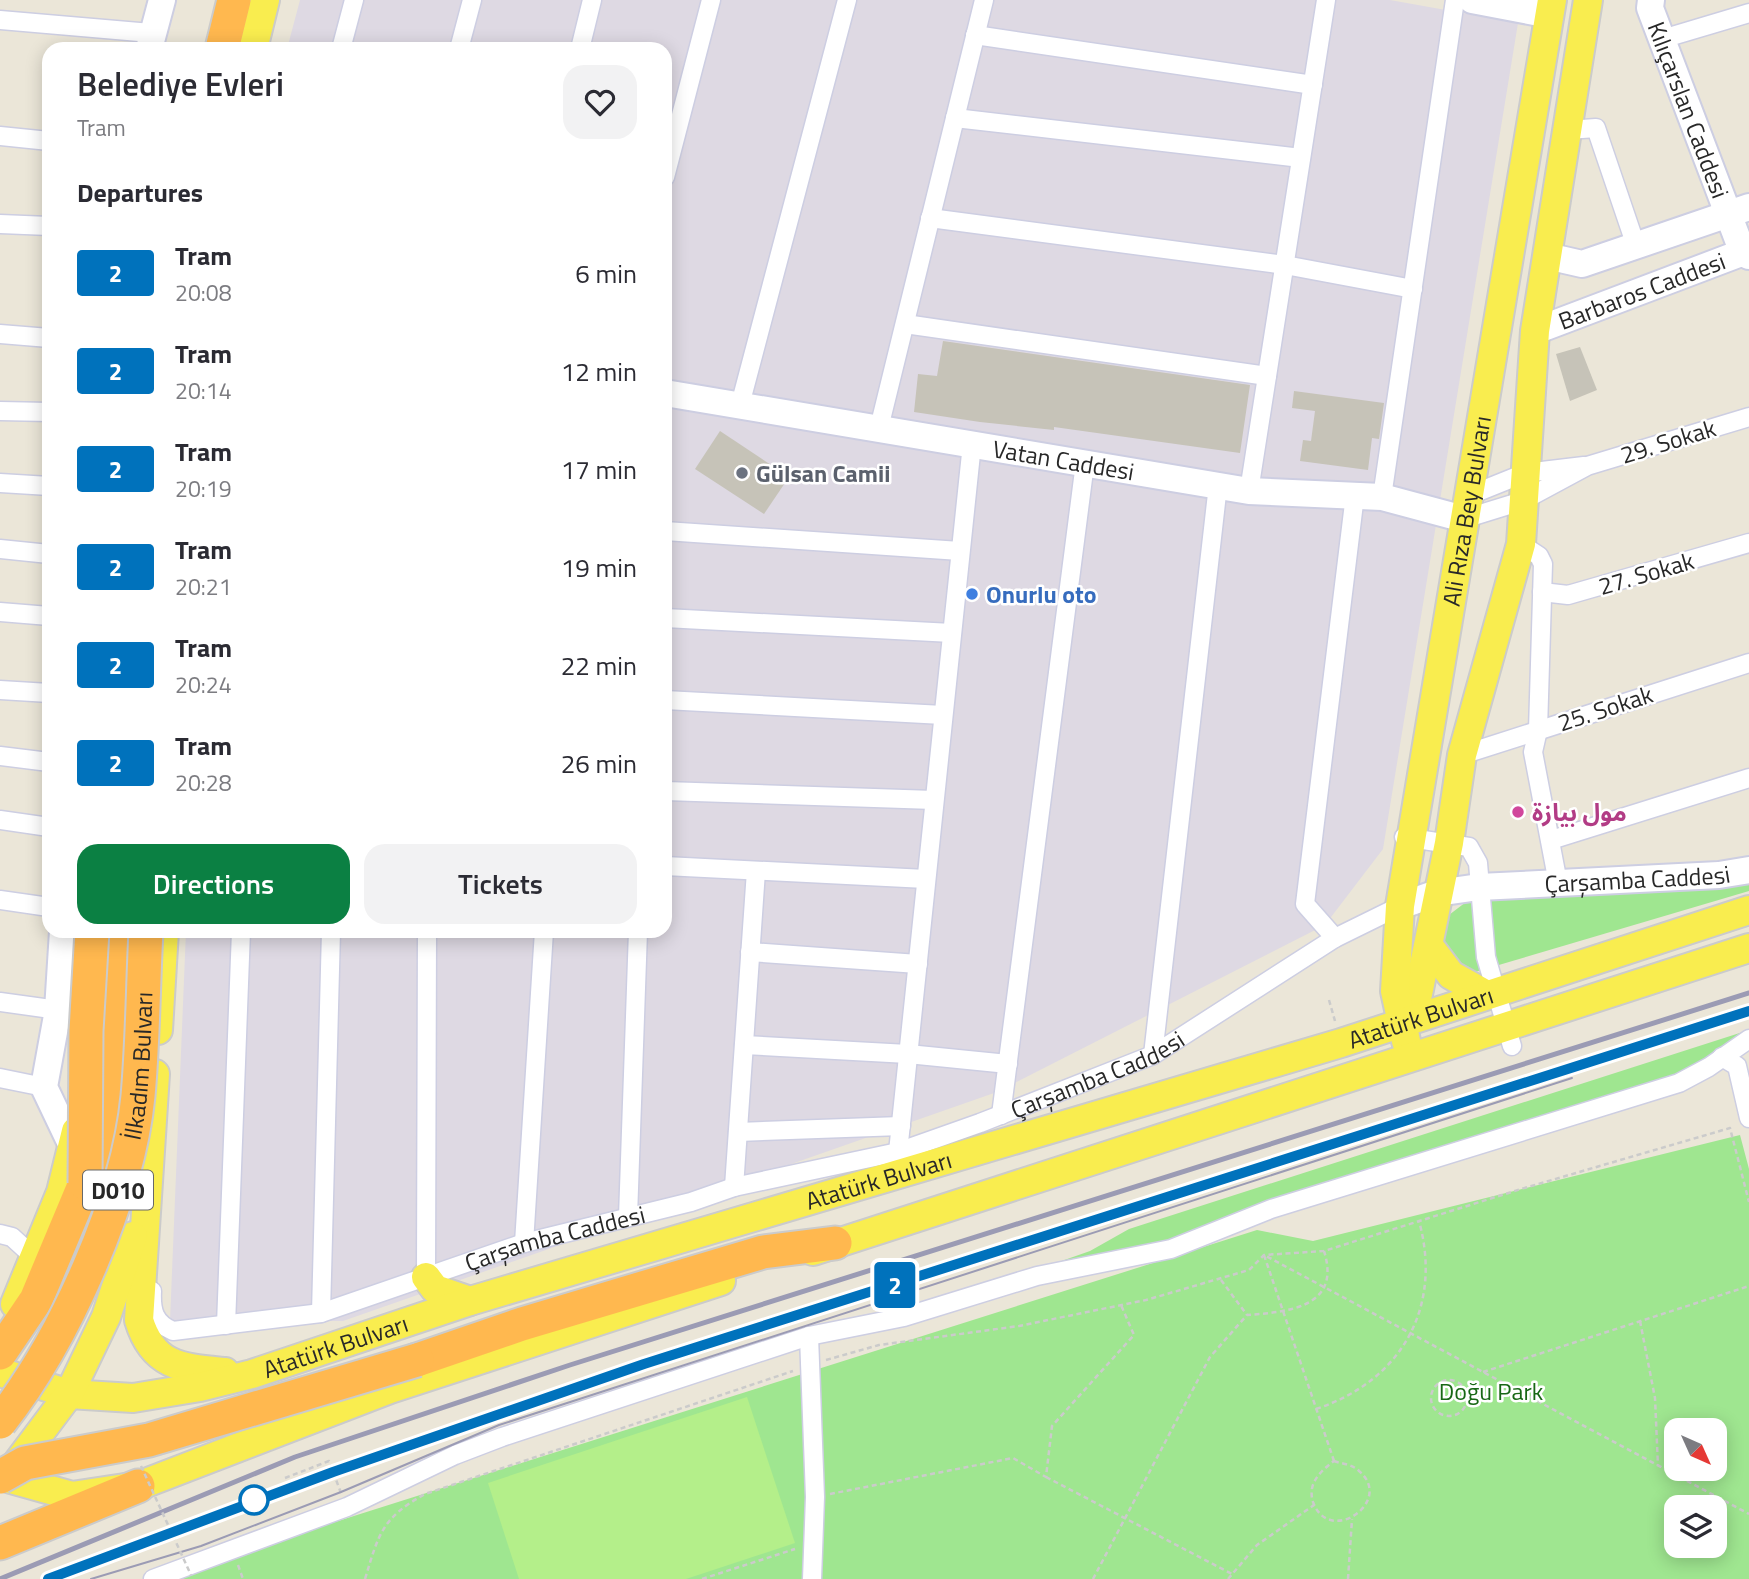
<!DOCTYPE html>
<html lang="en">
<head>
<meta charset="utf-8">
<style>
	body { margin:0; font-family:"Titillium Web","Noto Sans Arabic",sans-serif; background:#f2f2f3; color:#2b2b33; height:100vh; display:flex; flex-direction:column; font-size:26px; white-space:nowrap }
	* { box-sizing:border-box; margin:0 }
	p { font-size:23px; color:#7c7c81 }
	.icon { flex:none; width:38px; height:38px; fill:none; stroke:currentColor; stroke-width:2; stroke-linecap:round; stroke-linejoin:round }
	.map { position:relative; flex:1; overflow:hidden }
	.sheet { position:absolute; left:42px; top:42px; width:630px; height:896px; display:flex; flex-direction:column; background:#fff; border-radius:21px; box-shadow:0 4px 18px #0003 }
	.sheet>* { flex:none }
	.badge { padding:0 14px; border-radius:5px; font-size:24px; line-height:46px }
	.needle { width:46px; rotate:135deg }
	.tools { position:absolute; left:1664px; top:1418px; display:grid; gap:14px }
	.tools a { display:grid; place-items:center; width:63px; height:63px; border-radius:14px; background:#fff; box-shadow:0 4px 18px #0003; font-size:35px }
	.map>.badge { position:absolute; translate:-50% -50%; box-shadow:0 0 0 4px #fff }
	h2 { padding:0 35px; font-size:26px; line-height:63px }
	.round { display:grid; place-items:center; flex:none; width:74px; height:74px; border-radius:21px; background:#f2f2f3 }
	.head { display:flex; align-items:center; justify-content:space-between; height:119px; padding:0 35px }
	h1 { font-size:33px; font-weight:600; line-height:52px }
	.button { display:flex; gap:14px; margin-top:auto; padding:14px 35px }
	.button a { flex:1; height:80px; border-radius:21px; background:#0b8043; color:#fff; font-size:28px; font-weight:600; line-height:80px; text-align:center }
	.button a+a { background:#f2f2f3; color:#2b2b33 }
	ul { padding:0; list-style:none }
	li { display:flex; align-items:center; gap:21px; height:98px; padding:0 35px }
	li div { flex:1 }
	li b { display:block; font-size:26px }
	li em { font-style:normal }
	li .badge { min-width:77px; font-weight:700; text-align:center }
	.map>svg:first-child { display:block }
</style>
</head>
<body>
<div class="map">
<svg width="1749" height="1579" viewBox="0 0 1749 1579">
	<rect width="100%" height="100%" fill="#ebe6d8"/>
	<path fill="#ded9e3" d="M300 0H1390L1518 23 1383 849 1325 925 997 1092 343 1321H170L186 931H665V49H287Z"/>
	<g fill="#9fe690" fill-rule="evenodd">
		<path d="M1749 882V891L1475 972 1461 970 1442 946 1445 918 1466 902Z"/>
		<path d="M1749 1030 1694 1067 1676 1075 1168 1242 1053 1264 1090 1251 1129 1229Z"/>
		<path d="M1740 1135 1749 1169V1579H155L1257 1230 1313 1241ZM1676 1430H1715V1468H1676ZM1676 1507H1715V1545H1676Z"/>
	</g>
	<path fill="#b4ef8a" d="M747 1397 795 1543 686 1579H519L488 1483Z"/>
	<g fill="#c6c3b8">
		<path d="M943 341 1250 385 1240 453 1054 427V430L980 422 914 412 918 374 937 376Z"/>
		<path d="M1580 347 1597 390 1570 401 1556 354Z"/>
		<path d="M1294 391 1384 403 1379 439 1372 438 1368 470 1300 461 1303 440 1311 441 1315 411 1292 408Z"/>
		<path d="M720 431 789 477 764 514 695 469Z"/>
	</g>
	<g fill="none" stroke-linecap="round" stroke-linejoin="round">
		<g stroke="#cdcee2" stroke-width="21">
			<g id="street">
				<path d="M0 20 151 33"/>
				<path d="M975 35 1313 85"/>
				<path d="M1662 39 1749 13"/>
				<path d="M341 49 354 0"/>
				<path d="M459 49 472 0"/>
				<path d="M580 49 592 0"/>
				<path d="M955 118 1301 158"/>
				<path d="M1568 130 1596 128 1636 246"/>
				<path d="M0 136 49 141"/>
				<path d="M665 177 711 0"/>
				<path d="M930 218 1285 265 1413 289"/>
				<path d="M0 224 49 226"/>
				<path d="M905 324 1267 376"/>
				<path d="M0 334 49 338"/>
				<path d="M740 405 847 0"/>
				<path d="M0 411 49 412"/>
				<path d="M879 428 984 0"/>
				<path d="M0 483 49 486"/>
				<path d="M1249 491 1326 0"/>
				<path d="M1468 496 1525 473 1584 466"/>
				<path d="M1382 497 1455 0"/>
				<path d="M1464 519 1522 501 1587 466 1749 417"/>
				<path d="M665 531 960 551"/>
				<path d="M1521 544 1539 556 1543 564 1538 730 1533 752 1558 883"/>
				<path d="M0 549 49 554"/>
				<path d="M1542 592 1568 595 1749 543"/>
				<path d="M0 612 49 616"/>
				<path d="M665 618 952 633"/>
				<path d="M0 690 49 693"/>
				<path d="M665 700 943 715"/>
				<path d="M1462 755 1749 663"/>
				<path d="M0 756 49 762"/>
				<path d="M665 791 934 800"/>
				<path d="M0 820 49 827"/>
				<path d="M1404 837 1469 847 1478 863 1486 957 1512 1046"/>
				<path d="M1551 840 1749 778"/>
				<path d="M665 866 926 879"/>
				<path d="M0 900 49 907"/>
				<path d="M1335 938 1305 904 1355 495"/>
				<path d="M750 952 918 964"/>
				<path d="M0 1002 58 1010"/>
				<path d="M744 1045 908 1054 1008 1064"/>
				<path d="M1153 1055 1218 485"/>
				<path d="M1722 1057 1737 1066 1749 1118"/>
				<path d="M0 1078 44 1087"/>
				<path d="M1001 1115 1085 463"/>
				<path d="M738 1132 901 1126"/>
				<path d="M898 1152 972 444"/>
				<path d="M734 1187 756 871"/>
				<path d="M628 1217 638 931"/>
				<path d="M0 1234 12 1237 35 1258"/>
				<path d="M524 1243 544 931"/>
				<path d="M426 1277 427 931"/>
				<path id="s1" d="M152 1291C151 1310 154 1323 173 1331L321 1313 524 1243 691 1202 734 1187 898 1152 980 1123 1153 1055 1335 938 1400 906"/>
				<path d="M321 1313 331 931"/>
				<path d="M226 1325 241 931"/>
				<path d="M809 1336 815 1497 812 1579"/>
				<path d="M153 1579 347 1507 455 1455 502 1437 809 1336 904 1317 1037 1276 1171 1249 1271 1209 1679 1083 1709 1067 1749 1039"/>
			</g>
		</g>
		<g stroke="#cdcee2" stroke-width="30">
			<g id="secondary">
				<path d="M1472 0 1550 15"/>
				<path id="s2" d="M1651 0 1650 8 1743 253 1749 256"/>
				<path d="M149 49 162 0"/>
				<path d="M1547 256 1582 264 1749 207"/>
				<path id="s3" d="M1535 331 1749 250"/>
				<path id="s4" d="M665 393 1249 491 1382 497 1464 519"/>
				<path id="s5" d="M1400 906 1437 893 1479 887 1719 875 1749 870"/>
				<path d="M63 931 58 1010 44 1087 74 1150"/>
			</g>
		</g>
		<g stroke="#cbcbcb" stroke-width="32">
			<g id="primary">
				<path d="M253 49 265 0"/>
				<path d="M1429 946 1451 975 1485 994"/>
				<path d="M1402 1023 1418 994 1449 843 1462 755 1521 544 1535 331 1588 0"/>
				<path d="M158 1030 164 931"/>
				<path id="s6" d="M1406 1041 1395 991 1400 906 1552 0"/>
				<path d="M155 1074 139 1320C153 1367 182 1368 225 1372"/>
				<path d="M813 1251 1749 948"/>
				<path d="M426 1277 435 1289 470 1301"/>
				<path d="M15 1304 61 1192 76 1131"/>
				<path id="s7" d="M0 1372 69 1394 133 1398 200 1387 252 1374 470 1301 1341 1043 1749 910"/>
				<path d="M9 1474 69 1394 106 1317 133 1236"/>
				<path d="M0 1476 72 1496 138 1486 390 1389 721 1281"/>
			</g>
		</g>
		<g stroke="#cbcbcb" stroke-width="37">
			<g id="highway">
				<path d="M222 49 234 0"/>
				<path d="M0 1353 36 1300 85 1183 101 1128 113 1071 122 931"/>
				<path d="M417 1360 522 1324 763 1252 835 1243"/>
				<path d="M0 1543 138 1486"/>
			</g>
		</g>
		<g stroke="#cbcbcb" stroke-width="2.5" stroke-dasharray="5 3.5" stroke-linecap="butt">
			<path d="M1329 1000 1335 1021"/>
			<path d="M1221 1280 1247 1315"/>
			<path d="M1640 1321 1655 1398 1658 1466"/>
			<path d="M826 1360 879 1345 1019 1326 1146 1300 1249 1270 1264 1255 1324 1251 1521 1189 1730 1128 1749 1202"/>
			<path d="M1483 1372 1749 1286"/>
			<circle cx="1449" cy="1398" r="18"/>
			<path d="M1316 1409C1401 1381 1443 1308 1419 1221"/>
			<path d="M1334 1461 1264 1255 1749 1514"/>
			<path d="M1334 1461C1342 1464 1352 1464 1359 1471 1395 1501 1329 1547 1313 1502 1307 1483 1321 1471 1334 1461Z"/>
			<path d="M1046 1477 1232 1574"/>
			<path d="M285 1478 329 1461 341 1493"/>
			<path d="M830 1494 1013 1458 1046 1477 1052 1426 1134 1335 1121 1305"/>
			<path d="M238 1565 243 1579"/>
			<path d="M365 1579C379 1533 382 1518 425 1494L793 1371"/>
			<path d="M702 1579 795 1549"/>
			<path d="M1093 1579 1210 1357 1247 1315C1287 1312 1342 1308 1324 1251"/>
			<path d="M1228 1579 1257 1545 1314 1505"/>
			<path d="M1348 1579 1352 1519"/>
		</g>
		<use href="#street" stroke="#fff" stroke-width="18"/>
		<use href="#secondary" stroke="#fff" stroke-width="26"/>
		<use href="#primary" stroke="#f9ed4f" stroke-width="28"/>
		<use href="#highway" stroke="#ffb84f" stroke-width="33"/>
		<g stroke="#9b9bb4" stroke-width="2">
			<path d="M48 1579 333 1471 644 1364 1749 1011"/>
			<path d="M91 1579 201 1546 341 1492 499 1425 1572 1078"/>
		</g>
		<path stroke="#9b9bb4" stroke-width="5" d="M0 1579 295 1457 570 1365 1749 993"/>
		<g stroke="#cbcbcb" stroke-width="37" stroke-linecap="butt">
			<g id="highway-bridge">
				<path d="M85 1183 86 1031 92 931"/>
				<path id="s8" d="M0 1422C64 1341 128 1199 138 1096 143 1041 143 986 146 931"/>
				<path d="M0 1477 25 1463 149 1440 417 1360"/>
			</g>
		</g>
		<path stroke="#cbcbcb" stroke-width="2.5" stroke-dasharray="5 3.5" stroke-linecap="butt" d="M141 1466 191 1575"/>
		<use href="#highway-bridge" stroke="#ffb84f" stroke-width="33"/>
	</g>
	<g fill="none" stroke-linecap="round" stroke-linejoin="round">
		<g stroke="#fff" stroke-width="16">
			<path id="line" d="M48 1579 333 1472 644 1364 1749 1011"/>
		</g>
		<use href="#line" stroke="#0072bc" stroke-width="10"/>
	</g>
	<circle fill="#6b7280" stroke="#fff" stroke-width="2.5" cx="742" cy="473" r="7"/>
	<circle fill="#3f7fe0" stroke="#fff" stroke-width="2.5" cx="972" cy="594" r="7"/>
	<circle fill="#d1479c" stroke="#fff" stroke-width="2.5" cx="1518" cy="812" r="7"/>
	<circle fill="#fff" stroke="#0072bc" stroke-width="3.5" cx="254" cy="1500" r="14"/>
	<g text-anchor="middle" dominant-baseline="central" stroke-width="5" stroke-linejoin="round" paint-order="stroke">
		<rect fill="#fff" stroke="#686868" stroke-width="2" x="83" y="1170.5" width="70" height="39" rx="5"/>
		<g font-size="23" font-weight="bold" fill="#282828">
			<text x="118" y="1190">D010</text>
		</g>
		<g font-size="24" fill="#282828" stroke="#fff">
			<text stroke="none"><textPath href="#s2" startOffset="117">Kılıçarslan Caddesi</textPath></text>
			<text stroke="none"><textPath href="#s3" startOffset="114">Barbaros Caddesi</textPath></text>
			<text transform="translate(1668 441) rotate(-17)">29. Sokak</text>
			<text stroke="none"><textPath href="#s4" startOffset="404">Vatan Caddesi</textPath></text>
			<text stroke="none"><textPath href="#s6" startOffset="537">Ali Rıza Bey Bulvarı</textPath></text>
			<text transform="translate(1646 573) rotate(-16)">27. Sokak</text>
			<text transform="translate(1605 708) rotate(-18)">25. Sokak</text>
			<text stroke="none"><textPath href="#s5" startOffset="240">Çarşamba Caddesi</textPath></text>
			<text stroke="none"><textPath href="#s7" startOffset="1480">Atatürk Bulvarı</textPath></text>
			<text stroke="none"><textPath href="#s8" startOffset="388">İlkadım Bulvarı</textPath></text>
			<text stroke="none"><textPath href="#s1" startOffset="1012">Çarşamba Caddesi</textPath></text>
			<text stroke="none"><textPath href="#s7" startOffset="914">Atatürk Bulvarı</textPath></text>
			<text stroke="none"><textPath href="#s1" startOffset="444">Çarşamba Caddesi</textPath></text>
			<text stroke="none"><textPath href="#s7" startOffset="346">Atatürk Bulvarı</textPath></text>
		</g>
		<g font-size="24" font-weight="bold" fill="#5b616d" stroke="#fff" text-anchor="start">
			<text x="756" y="473">Gülsan Camii</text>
		</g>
		<g font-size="24" font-weight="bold" fill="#366cbe" stroke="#fff" text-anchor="start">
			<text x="986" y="594">Onurlu oto</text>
		</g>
		<g font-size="24" font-weight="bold" fill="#b23c85" stroke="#fff" text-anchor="start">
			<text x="1532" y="812">مول بيازة</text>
		</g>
		<g font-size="24" fill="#186815" stroke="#fff">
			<text x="1491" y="1391">Doğu Park</text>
		</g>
	</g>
</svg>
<div class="tools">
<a><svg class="needle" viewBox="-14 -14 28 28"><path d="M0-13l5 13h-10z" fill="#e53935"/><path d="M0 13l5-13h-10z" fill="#7c7c81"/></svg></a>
<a><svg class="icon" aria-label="layers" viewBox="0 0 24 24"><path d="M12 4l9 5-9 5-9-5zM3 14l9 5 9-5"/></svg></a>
</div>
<b class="badge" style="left:895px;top:1285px;background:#0072bc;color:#fff">2</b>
<section class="sheet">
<div class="head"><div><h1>Belediye Evleri</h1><p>Tram</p></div><a class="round"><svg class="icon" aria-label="heart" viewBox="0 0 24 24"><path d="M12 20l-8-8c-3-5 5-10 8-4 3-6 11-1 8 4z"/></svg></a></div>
<h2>Departures</h2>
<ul>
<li><span class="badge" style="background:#0072bc;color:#fff">2</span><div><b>Tram</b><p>20:08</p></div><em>6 min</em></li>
<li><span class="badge" style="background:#0072bc;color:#fff">2</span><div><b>Tram</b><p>20:14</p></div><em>12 min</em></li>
<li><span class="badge" style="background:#0072bc;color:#fff">2</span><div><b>Tram</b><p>20:19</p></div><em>17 min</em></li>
<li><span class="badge" style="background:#0072bc;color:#fff">2</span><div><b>Tram</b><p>20:21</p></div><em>19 min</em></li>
<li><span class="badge" style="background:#0072bc;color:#fff">2</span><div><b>Tram</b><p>20:24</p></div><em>22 min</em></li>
<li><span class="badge" style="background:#0072bc;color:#fff">2</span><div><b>Tram</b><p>20:28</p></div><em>26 min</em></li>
</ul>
<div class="button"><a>Directions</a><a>Tickets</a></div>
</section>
</div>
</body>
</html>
